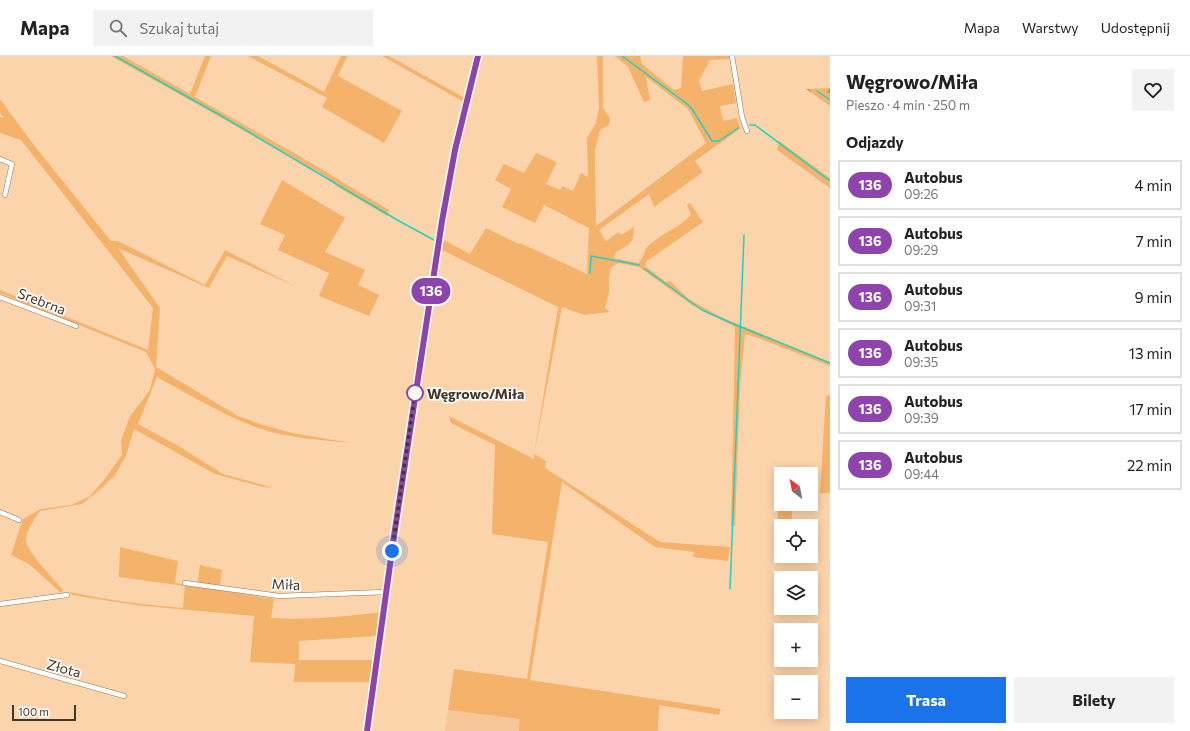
<!DOCTYPE html>
<html lang="pl">
<head>
<meta charset="utf-8">
<style>
	body { margin:0; font-family:Commissioner,sans-serif; background:#f2f2f2; color:#222; height:100vh; display:flex; flex-direction:column; font-size:15px; white-space:nowrap }
	* { box-sizing:border-box; margin:0 }
	p { font-size:13px; color:#767676 }
	.icon { flex:none; width:22px; height:22px; fill:none; stroke:currentColor; stroke-width:2; stroke-linecap:round; stroke-linejoin:round }
	.map { position:relative; flex:1; overflow:hidden }
	.drawer { display:flex; flex-direction:column; background:#fff; width:360px }
	.drawer>* { flex:none }
	.badge { padding:0 8px; border-radius:13px; font-size:14px; line-height:26px }
	.needle { width:26px; rotate:328deg }
	.fabs { position:absolute; left:774px; top:411px; display:grid; gap:8px }
	.fabs a { display:grid; place-items:center; width:44px; height:44px; border-radius:0px; background:#fff; box-shadow:0 2px 10px #0003; font-size:20px }
	.scale { position:absolute; left:12px; bottom:10px; width:64px; box-sizing:border-box; padding-left:4px; border:2px solid #463626; border-top:0; font-size:11px; line-height:14px; white-space:nowrap; color:#463626; -webkit-text-stroke:3px #fdfdfd; paint-order:stroke }
	.you { position:absolute; width:20px; height:20px; margin:-10px; border:3px solid #fff; border-radius:50%; background:#1a73e8; box-shadow:0 0 0 6px #1a73e833 }
	.map>.badge { position:absolute; translate:-50% -50%; box-shadow:0 0 0 2px #fff }
	h2 { padding:0 16px; font-size:15px; line-height:36px }
	.round { display:grid; place-items:center; flex:none; width:42px; height:42px; border-radius:0px; background:#f2f2f2 }
	.head { display:flex; align-items:center; justify-content:space-between; height:68px; padding:0 16px }
	h1 { font-size:19px; font-weight:700; line-height:30px }
	.cta { display:flex; gap:8px; margin-top:auto; padding:8px 16px }
	.cta a { flex:1; height:46px; border-radius:0px; background:#1a73e8; color:#fff; font-size:16px; font-weight:700; line-height:46px; text-align:center }
	.cta a+a { background:#f2f2f2; color:#222 }
	ul { padding:0; list-style:none }
	li { display:flex; align-items:center; gap:12px; height:50px; margin:0 8px 6px; padding:0 8px; border:2px solid #e0e0e0; border-radius:0px }
	li div { flex:1 }
	li b { display:block; font-size:15px }
	li em { font-style:normal }
	li .badge { min-width:44px; font-weight:700; text-align:center }
	header { display:flex; align-items:center; gap:24px; box-sizing:border-box; height:56px; padding:0 20px; background:#fff; border-bottom:1px solid #e0e0e0 }
	header strong { font-size:19px }
	nav { display:flex; gap:22px; margin-inline-start:auto; font-size:14px }
	.search { width:280px; height:36px; background:#f2f2f2; display:flex; align-items:center; gap:10px; box-sizing:border-box; padding:0 14px; border-radius:0px; color:#767676; font-size:15px }
	main { display:flex; flex:1; min-height:0 }
	.map>svg:first-child { display:block }
</style>
</head>
<body>
<header>
<strong>Mapa</strong>
<div class="search"><svg class="icon" aria-label="search" viewBox="0 0 24 24"><circle cx="10" cy="10" r="6"/><path d="M15 15l6 6"/></svg>Szukaj tutaj</div>
<nav><a>Mapa</a><a>Warstwy</a><a>Udostępnij</a></nav>
</header>
<main>
<div class="map">
<svg width="830" height="675" viewBox="0 0 830 675">
	<defs>
		<pattern id="forest-firs" width="22" height="20" patternUnits="userSpaceOnUse"><rect width="22" height="20" fill="#f5b26a"/><path d="M5 1l3.5 6h-7zM16 11l3.5 6h-7z" fill="#c89257"/></pattern>
	</defs>
	<rect width="100%" height="100%" fill="#fcd4ac"/>
	<path fill="#f5c799" d="M448 654 521 663 519 675H445Z"/>
	<g fill="#f5b26a">
		<path d="M111 0H123L190 38 205 0H211L195 41 301 101 389 154 387 160 336 130 325 120Z"/>
		<path d="M248 0H258L324 36 341 0H347L338 20 402 55 384 87 322 51 327 42Z"/>
		<path d="M382 0H389L463 41 464 46Z"/>
		<path d="M597 0H603V52L610 62 609 69 600 74 595 94 596 170 706 87 688 53 646 21 650 44 644 46 628 11 615 0H640L642 8 674 34 681 32 683 0H729V3L710 4 699 25 702 35 733 28 736 47 720 50 723 65 737 62 739 69 741 72 695 105 703 116 654 151 649 138 599 174 606 185 619 176 621 179 634 171 633 183 628 189 616 196 614 202 638 207C645 201 643 196 647 191 660 178 679 172 691 159L687 149 690 147 703 166 647 205 645 210 666 226 670 225 690 244 721 261 830 306V310L761 283 745 278 740 331 735 470H731L735 271 692 249 639 211 619 207 611 211 609 223V237L605 252 610 256 584 259 562 251 534 398 546 405 545 412 660 486 730 491 728 505 693 501 694 496 655 491 562 426 530 624 721 653 719 659 659 649 658 675H519L520 663 448 654 454 613 527 623 548 486 492 478 495 389 451 367 449 360 534 403V398L558 251 440 193 442 183 470 198 486 172 519 188 520 187 587 218 589 172 544 149 535 167 502 151 511 133 495 124 504 108 524 117 536 97 557 106 546 128 560 134 562 130 573 135 581 117 588 121 587 82 596 67 599 53Z"/>
		<path d="M0 43 33 88 111 185H118L205 229 225 194 295 230 227 200 209 232 118 192 160 252 156 311 238 360 263 369 292 377 351 387C320 384 288 382 258 372 225 360 188 338 157 321L138 368 177 389 223 418 274 432 263 431 215 418 134 373 126 400 115 419 103 431 82 448 40 455C35 462 25 476 26 485 28 497 54 523 63 534L61 537 29 508 11 499 23 463 41 453 71 449 89 441 104 424 122 399 121 385 130 360 150 334 155 313 146 296 0 237V234L148 294 153 252 21 84 0 77V61L4 62 0 57Z"/>
		<path d="M779 85 830 122V132L777 94Z"/>
		<path d="M282 124 345 162 325 196 365 214 358 229 379 239 369 260 319 240 329 217 278 194 285 179 260 168Z"/>
		<path d="M826 339 830 340V437H820Z"/>
		<path d="M778 455H792L791 470H781V473H777Z"/>
		<path d="M120 491 178 505 175 527 197 530 200 509 222 514 219 534 274 543 271 562C308 564 344 561 381 556L377 580 299 585V604H373L370 626H294L295 608 250 606 254 560 135 549 72 539 70 536C107 544 145 549 183 552L185 530 119 521Z"/>
	</g>
	<path fill="url(#forest-firs)" d="M830 32V50L806 33Z"/>
	<g fill="none" stroke-linecap="round" stroke-linejoin="round">
		<g stroke="#1dd2c4" stroke-width="1.5">
			<path d="M115 0 218 58 399 165 434 184"/>
			<path d="M622 0 686 47 692 53 712 85H719L738 72"/>
			<path d="M817 35 830 44"/>
			<path d="M750 69H755L830 125"/>
			<path d="M645 213 702 254 736 269 830 307"/>
			<path d="M590 217 591 200 639 209"/>
			<path d="M730 533 744 179"/>
		</g>
		<g stroke="#98744f" stroke-width="5.5">
			<g id="minor">
				<path d="M732 0 742 61 747 75"/>
				<path d="M0 103 12 108 5 139"/>
				<path d="M0 241 76 270"/>
				<path d="M0 456 19 464"/>
				<path d="M185 527 279 540 386 536"/>
				<path d="M0 548 67 539"/>
				<path d="M0 605 124 640"/>
				<path d="M367 675 392 495 441 165 455 94 478 0"/>
			</g>
		</g>
		<use href="#minor" stroke="#fff" stroke-width="4.5"/>
	</g>
	<g fill="none" stroke-linecap="round" stroke-linejoin="round">
		<g stroke="#fff" stroke-width="9">
			<path id="line" d="M367 675 394 480 442 165 455 94 478 0"/>
		</g>
		<use href="#line" stroke="#8e44ad" stroke-width="6"/>
		<path stroke="#463626" stroke-width="4" stroke-dasharray="0 7.2" d="M392 495 415 337"/>
	</g>
	<circle fill="#fff" stroke="#8e44ad" stroke-width="2" cx="415" cy="337" r="8"/>
	<g text-anchor="middle" dominant-baseline="central" stroke-width="3.5" stroke-linejoin="round" paint-order="stroke">
		<g font-size="14" fill="#463626" stroke="#fdfdfd">
			<text transform="translate(42 245) rotate(21)">Srebrna</text>
			<text transform="translate(286 528) rotate(2)">Miła</text>
			<text transform="translate(64 612) rotate(15)">Złota</text>
		</g>
		<g font-size="14" font-weight="bold" fill="#463626" stroke="#fdfdfd" text-anchor="start">
			<text x="427" y="337">Węgrowo/Miła</text>
		</g>
	</g>
</svg>
<div class="fabs">
<a><svg class="needle" viewBox="-14 -14 28 28"><path d="M0-13l5 13h-10z" fill="#e53935"/><path d="M0 13l5-13h-10z" fill="#767676"/></svg></a>
<a><svg class="icon" aria-label="locate" viewBox="0 0 24 24"><circle cx="12" cy="12" r="6"/><path d="M12 2v4M12 18v4M2 12h4M18 12h4"/></svg></a>
<a><svg class="icon" aria-label="layers" viewBox="0 0 24 24"><path d="M12 4l9 5-9 5-9-5zM3 14l9 5 9-5"/></svg></a>
<a>+</a>
<a>−</a>
</div>
<div class="scale">100 m</div>
<div class="you" style="left:392px;top:495px"></div>
<b class="badge" style="left:431px;top:235px;background:#8e44ad;color:#fff">136</b>
</div>
<section class="drawer">
<div class="head"><div><h1>Węgrowo/Miła</h1><p>Pieszo · 4 min · 250 m</p></div><a class="round"><svg class="icon" aria-label="heart" viewBox="0 0 24 24"><path d="M12 20l-8-8c-3-5 5-10 8-4 3-6 11-1 8 4z"/></svg></a></div>
<h2>Odjazdy</h2>
<ul>
<li><span class="badge" style="background:#8e44ad;color:#fff">136</span><div><b>Autobus</b><p>09:26</p></div><em>4 min</em></li>
<li><span class="badge" style="background:#8e44ad;color:#fff">136</span><div><b>Autobus</b><p>09:29</p></div><em>7 min</em></li>
<li><span class="badge" style="background:#8e44ad;color:#fff">136</span><div><b>Autobus</b><p>09:31</p></div><em>9 min</em></li>
<li><span class="badge" style="background:#8e44ad;color:#fff">136</span><div><b>Autobus</b><p>09:35</p></div><em>13 min</em></li>
<li><span class="badge" style="background:#8e44ad;color:#fff">136</span><div><b>Autobus</b><p>09:39</p></div><em>17 min</em></li>
<li><span class="badge" style="background:#8e44ad;color:#fff">136</span><div><b>Autobus</b><p>09:44</p></div><em>22 min</em></li>
</ul>
<div class="cta"><a>Trasa</a><a>Bilety</a></div>
</section>
</main>
</body>
</html>
